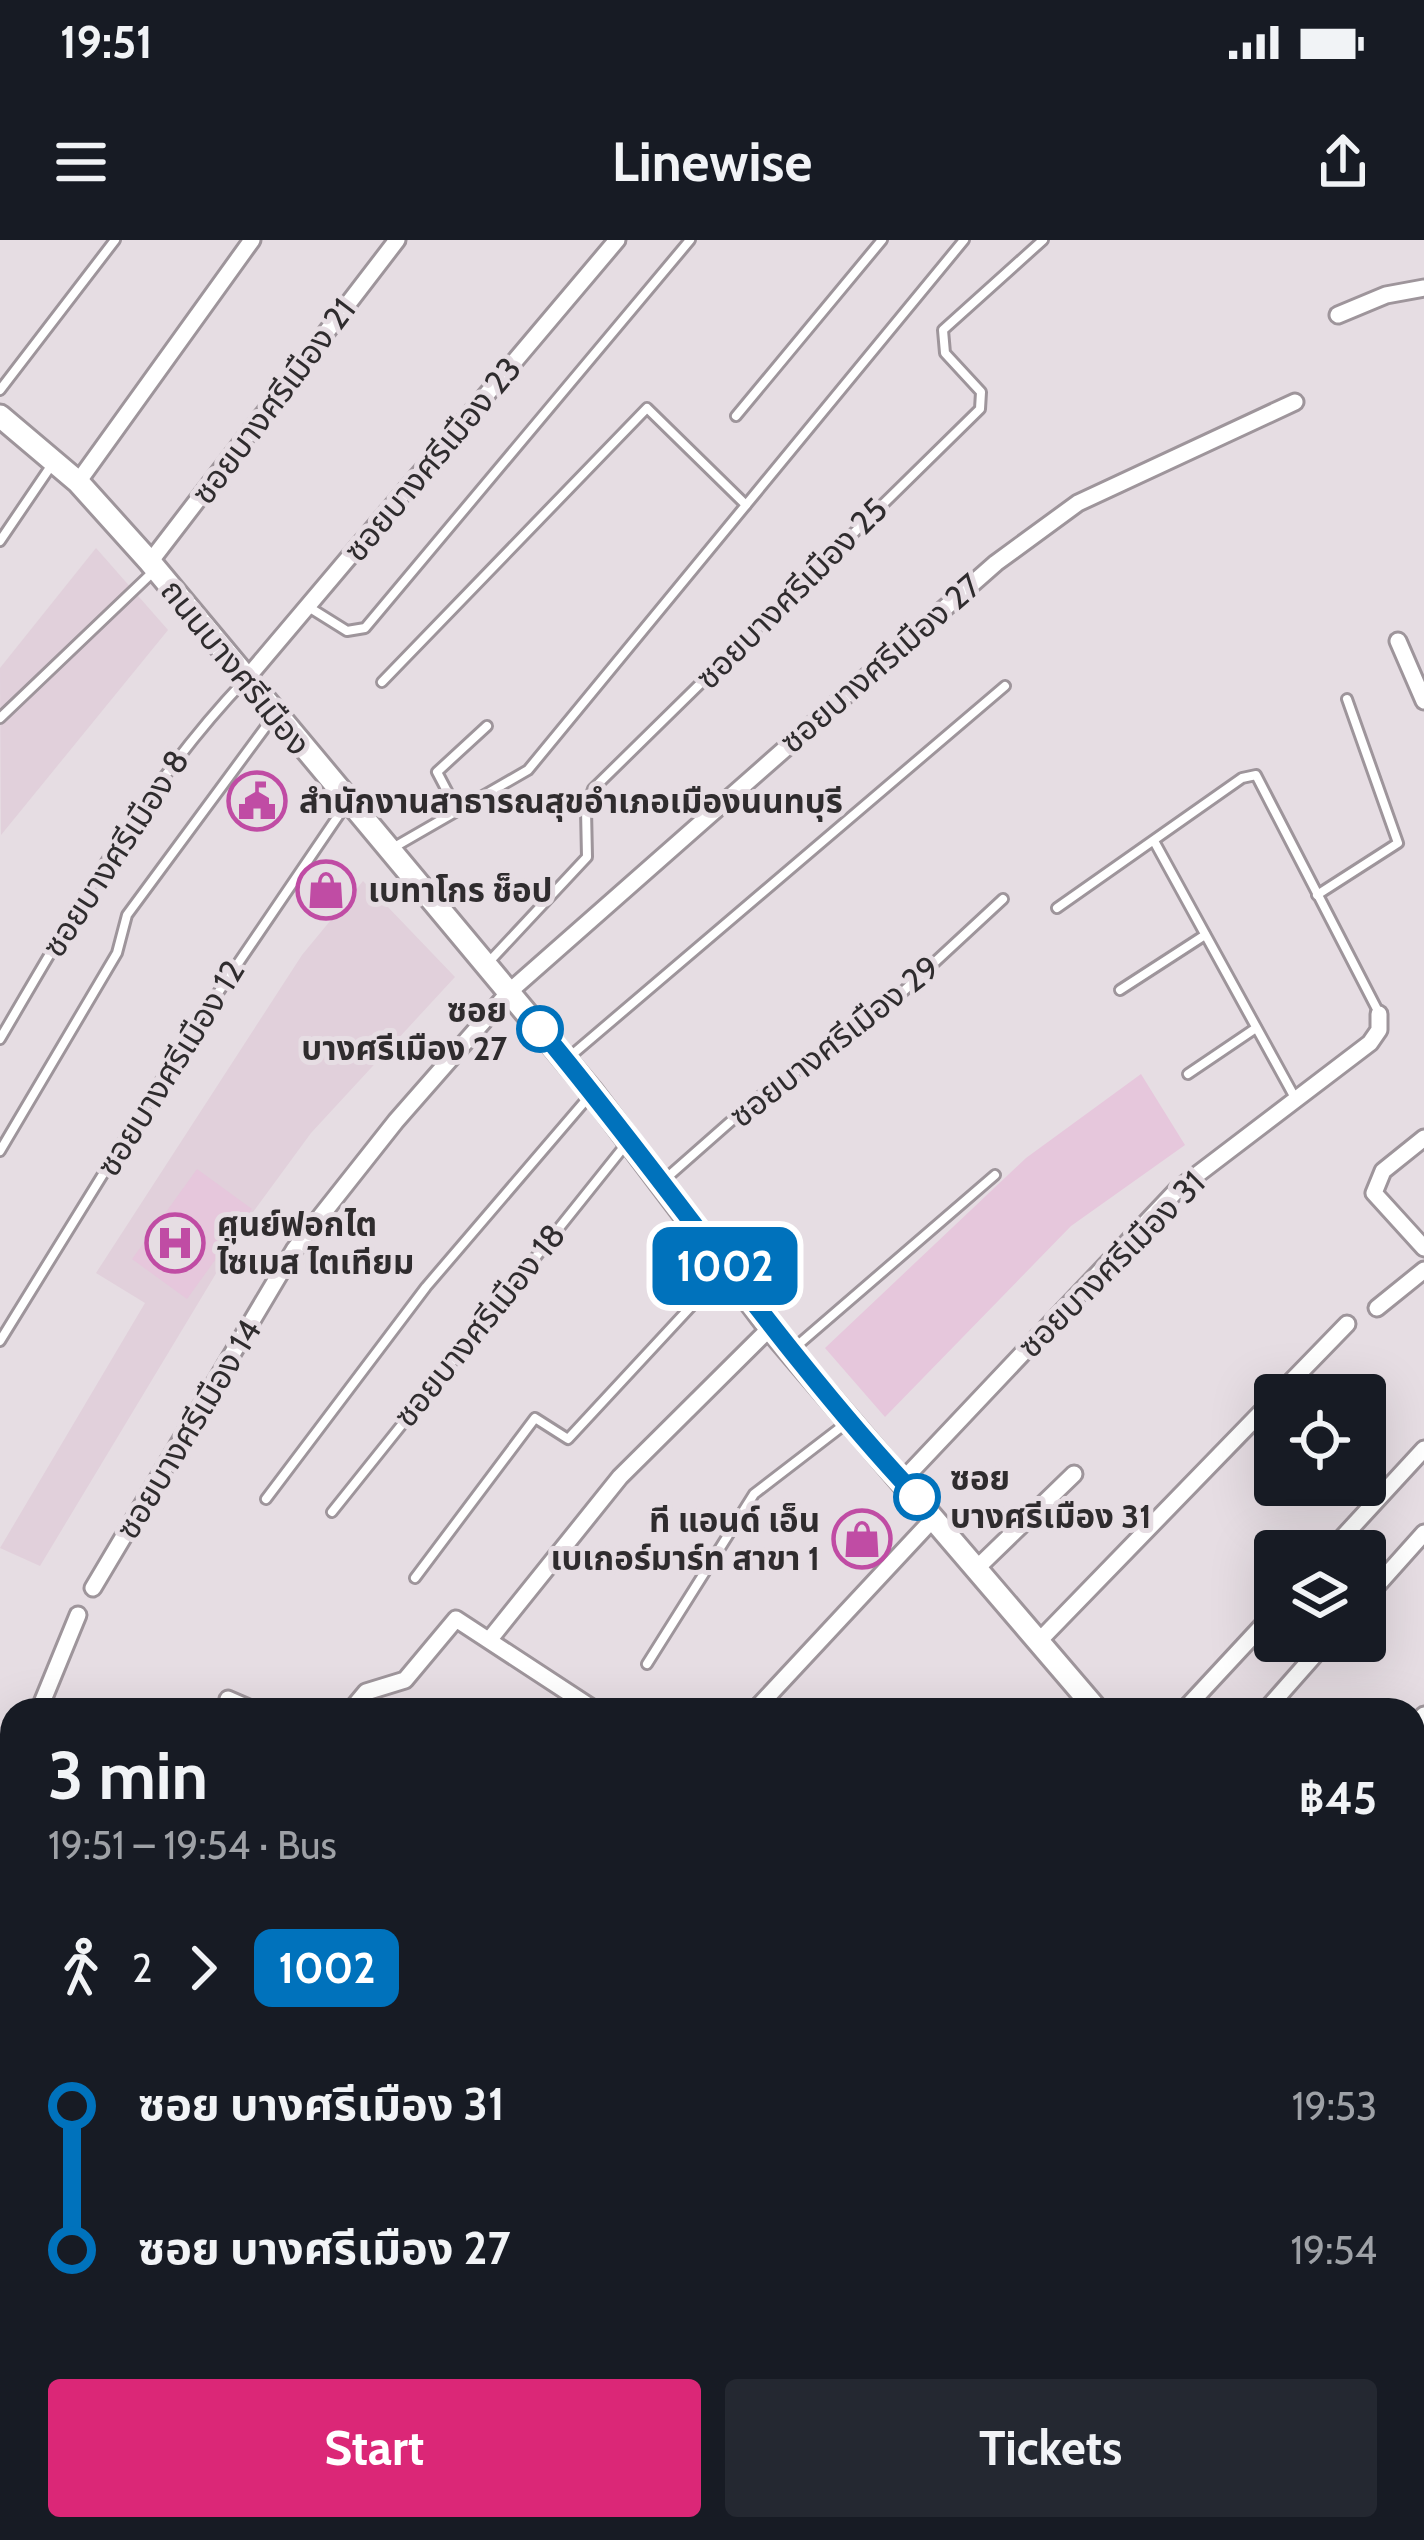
<!DOCTYPE html>
<html lang="en">
<head>
<meta charset="utf-8">
<style>
	body { margin:0; font-family:Cabin,"Noto Sans Thai",sans-serif; background:#242831; color:#f1f3f6; height:100vh; display:flex; flex-direction:column; font-size:45px; white-space:nowrap }
	* { box-sizing:border-box; margin:0 }
	p { font-size:39px; color:#9ea1a6 }
	.icon { flex:none; width:66px; height:66px; fill:none; stroke:currentColor; stroke-width:2; stroke-linecap:round; stroke-linejoin:round }
	.map { position:relative; flex:1; overflow:hidden }
	.sheet { position:absolute; left:0px; top:1458px; width:1425px; height:843px; display:flex; flex-direction:column; background:#171b24; border-radius:36px 36px 0 0; box-shadow:0 12px 48px #0002 }
	.sheet>* { flex:none }
	.badge { padding:0 24px; border-radius:18px; font-size:42px; line-height:78px }
	.tools { position:absolute; left:1254px; top:1134px; display:grid; gap:24px }
	.tools a { display:grid; place-items:center; width:132px; height:132px; border-radius:12px; background:#171b24; box-shadow:0 12px 48px #0002; font-size:60px }
	.map>.badge { position:absolute; translate:-50% -50%; box-shadow:0 0 0 6px #fff }
	.legs { display:flex; align-items:center; gap:18px; height:132px; padding:0 48px; font-size:39px }
	.legs p { margin-inline-start:auto }
	.overview { display:flex; align-items:center; justify-content:space-between; height:204px; padding:0 48px }
	h1 { font-size:66px; font-weight:700; line-height:90px }
	.primary-button { display:flex; gap:24px; margin-top:auto; padding:24px 48px }
	.primary-button a { flex:1; height:138px; border-radius:12px; background:#db2777; color:#fff; font-size:48px; font-weight:700; line-height:138px; text-align:center }
	.primary-button a+a { background:#242831; color:#f1f3f6 }
	ul { padding:0 48px; list-style:none }
	li { display:flex; align-items:center; gap:42px; height:144px; font-size:45px }
	li i { display:grid; place-items:center; width:18px; height:100%; margin:0 15px; background:currentColor }
	li i::after { content:''; width:30px; height:30px; margin:-15px; border:9px solid; border-radius:50%; background:#171b24 }
	li p { margin-inline-start:auto }
	li:first-child i { background:linear-gradient(#0000 50%,currentColor 0) }
	li:last-child i { background:linear-gradient(currentColor 50%,#0000 0) }
	.status { display:flex; justify-content:space-between; align-items:center; height:84px; padding:0 60px; background:#171b24; direction:ltr }
	.status svg { height:33px; fill:currentColor }
	header { display:flex; justify-content:space-between; align-items:center; height:156px; padding:0 48px; background:#171b24; font-size:54px; font-weight:700 }
	.map>svg:first-child { display:block }
</style>
</head>
<body>
<div class="status"><b>19:51</b><svg viewBox="0 0 49 12"><path d="M0 12V9h3v3zM5 12V6h3v6zM10 12V3h3v9zM15 12V0h3v12zM26 1h20v11H26zM47 4h2v5h-2z"/></svg></div>
<header><svg class="icon" aria-label="menu" viewBox="0 0 24 24"><path d="M4 6h16M4 12h16M4 18h16"/></svg>Linewise<svg class="icon" aria-label="share" viewBox="0 0 24 24"><path d="M12 15V3M7 8l5-5 5 5M5 13v7h14v-7"/></svg></header>
<div class="map">
<svg width="1424" height="2300" viewBox="0 0 1424 2300">
	<rect width="100%" height="100%" fill="#e6dde3"/>
	<g fill="#e1d0db">
		<path d="M96 308 168 390 1 595 0 428Z"/>
		<path d="M363 641 455 737 311 893 253 972 40 1326 0 1308 145 1063 96 1033 302 715Z"/>
	</g>
	<g fill="#e6c7dc">
		<path d="M1141 834 1185 905 1071 986 885 1177 825 1108 1026 918Z"/>
		<path d="M197 929 252 969 187 1059 132 1019Z"/>
	</g>
	<g fill="none" stroke-linecap="round" stroke-linejoin="round">
		<g stroke="#9e959b" stroke-width="14">
			<g id="lane">
				<path d="M0 150 115 0"/>
				<path d="M736 176 882 0"/>
				<path d="M746 265 964 0"/>
				<path d="M0 301 53 223"/>
				<path d="M307 366 347 391 365 388 690 0"/>
				<path d="M382 442 647 168 746 265 528 530 391 609"/>
				<path d="M0 478 155 330"/>
				<path d="M457 570 437 532 487 486"/>
				<path d="M1154 601 1294 856"/>
				<path d="M1317 655 1398 603 1347 459"/>
				<path d="M1057 668 1242 538 1256 535 1379 773"/>
				<path d="M487 724 587 617 586 570 593 549 980 169 981 152 945 113 943 90 1043 0"/>
				<path d="M1120 750 1205 695"/>
				<path d="M0 799C74 673 144 546 245 440"/>
				<path d="M567 819 1005 446"/>
				<path d="M1188 834 1256 788"/>
				<path d="M0 911 117 713 127 675 273 477"/>
				<path d="M663 941 755 860 881 772 1003 659"/>
				<path d="M0 1101 184 803 347 563"/>
				<path d="M792 1110 995 935"/>
				<path d="M266 1259 426 1047 592 853"/>
				<path d="M332 1272 627 903"/>
				<path d="M415 1338 535 1178 568 1199 722 1033"/>
				<path d="M647 1424 754 1254 849 1181"/>
				<path d="M1413 1982 1424 1971"/>
				<path d="M1413 2000 1424 2012"/>
				<path d="M1413 2116 1424 2103"/>
			</g>
		</g>
		<g stroke="#9e959b" stroke-width="21">
			<g id="street">
				<path d="M1338 75 1386 55 1424 48"/>
				<path d="M78 242 252 0"/>
				<path d="M150 322 397 0"/>
				<path d="M1398 401 1424 461"/>
				<path d="M247 438 617 0"/>
				<path d="M1424 898 1383 931 1374 953 1424 1008"/>
				<path d="M1377 1068 1424 1030"/>
				<path d="M1278 1155 1347 1084"/>
				<path d="M902 1241 1177 950 1370 803 1379 790V774"/>
				<path d="M1330 1311 1424 1209"/>
				<path d="M977 1328 1074 1234"/>
				<path d="M93 1348 294 1010 396 881 510 751 996 323 1078 263 1295 162"/>
				<path d="M1365 1359 1424 1293"/>
				<path d="M490 1399 620 1237 770 1088"/>
				<path d="M1039 1401 1275 1158"/>
				<path d="M228 1459 253 1470"/>
				<path d="M39 1470 78 1375"/>
				<path d="M351 1470 366 1452 405 1440 456 1379 595 1470"/>
				<path d="M755 1470 934 1278"/>
				<path d="M1184 1470 1275 1372"/>
				<path d="M1266 1470 1327 1401"/>
				<path d="M1413 1487 1424 1475"/>
				<path d="M0 1579 12 1545"/>
				<path d="M1413 1598 1424 1586"/>
				<path d="M1413 1800 1424 1787"/>
				<path d="M1413 2256 1424 2236"/>
				<path d="M435 2289 440 2290"/>
				<path d="M1311 2289 1345 2300"/>
				<path d="M0 2297 12 2300"/>
				<path d="M36 2300 38 2289"/>
				<path d="M238 2300 241 2289"/>
				<path d="M298 2300 301 2289"/>
				<path d="M569 2300 573 2289"/>
				<path d="M670 2300 673 2289"/>
				<path d="M785 2300 788 2289"/>
				<path d="M897 2300 900 2289"/>
				<path d="M1015 2300 1018 2289"/>
				<path d="M1123 2300 1125 2289"/>
				<path d="M1236 2300 1239 2289"/>
				<path d="M1397 2300 1401 2289"/>
			</g>
		</g>
		<g stroke="#9e959b" stroke-width="27">
			<g id="secondary">
				<path d="M0 176 78 242 150 322 592 852 770 1088 1097 1470"/>
				<path d="M1413 1840 1424 1853"/>
			</g>
		</g>
		<use href="#lane" stroke="#fff" stroke-width="8"/>
		<use href="#street" stroke="#fff" stroke-width="15"/>
		<use href="#secondary" stroke="#fff" stroke-width="21"/>
	</g>
	<g fill="none" stroke-linecap="round" stroke-linejoin="round">
		<g stroke="#fff" stroke-width="27">
			<path id="line-1" d="M540 789C669 943 780 1111 917 1257"/>
		</g>
		<use href="#line-1" stroke="#0072bc" stroke-width="18"/>
	</g>
	<defs>
		<g id="civic-ring" transform="scale(3)"><circle r="9.5" fill="#e6dde3" stroke="#c04ca4" stroke-width="1.5"/><path d="M-.6-6.5H3V-4.5H.6V-3L4-1V1h2V6H-6V1h2V-1L-.6-3ZM-1.2 2.5V6h2.4V2.5Z" fill="#c04ca4"/></g>
		<g id="shop-ring" transform="scale(3)"><circle r="9.5" fill="#e6dde3" stroke="#c04ca4" stroke-width="1.5"/><path d="M-5-2.5h2.3a2.7 3.5 0 0 1 5.4 0H5L5.5 6h-11ZM-1.5-2.5h3a1.5 2.3 0 0 0-3 0Z" fill="#c04ca4"/></g>
		<g id="hospital-ring" transform="scale(3)"><circle r="9.5" fill="#e6dde3" stroke="#c04ca4" stroke-width="1.5"/><path d="M-5-5h3v3.5h4V-5h3V5h-3V1.5h-4V5h-3Z" fill="#c04ca4"/></g>
	</defs>
	<g fill-rule="evenodd">
		<use href="#civic-ring" x="257" y="561"/>
		<use href="#shop-ring" x="326" y="650"/>
		<use href="#hospital-ring" x="175" y="1003"/>
		<use href="#shop-ring" x="862" y="1299"/>
	</g>
	<g fill="#fff" stroke="#0072bc" stroke-width="6">
		<circle cx="540" cy="789" r="21"/>
		<circle cx="917" cy="1257" r="21"/>
	</g>
	<g text-anchor="middle" dominant-baseline="central" stroke-width="10" stroke-linejoin="round" paint-order="stroke">
		<g font-size="33" fill="#2f2c2e" stroke="#e6dde3">
			<text transform="translate(273 161) rotate(-53)">ซอยบางศรีเมือง 21</text>
			<text transform="translate(432 219) rotate(-50)">ซอยบางศรีเมือง 23</text>
			<text transform="translate(791 353) rotate(-45)">ซอยบางศรีเมือง 25</text>
			<text transform="translate(880 423) rotate(-41)">ซอยบางศรีเมือง 27</text>
			<text transform="translate(236 427) rotate(51)">ถนนบางศรีเมือง</text>
			<text transform="translate(115 613) rotate(-57)">ซอยบางศรีเมือง 8</text>
			<text transform="translate(834 801) rotate(-38)">ซอยบางศรีเมือง 29</text>
			<text transform="translate(170 828) rotate(-58)">ซอยบางศรีเมือง 12</text>
			<text transform="translate(1111 1024) rotate(-45)">ซอยบางศรีเมือง 31</text>
			<text transform="translate(479 1085) rotate(-51)">ซอยบางศรีเมือง 18</text>
			<text transform="translate(188 1189) rotate(-59)">ซอยบางศรีเมือง 14</text>
		</g>
		<g font-size="33" font-weight="bold" fill="#2f2c2e" stroke="#e6dde3" text-anchor="start">
			<text x="299" y="561">สำนักงานสาธารณสุขอำเภอเมืองนนทบุรี</text>
			<text x="368" y="650">เบทาโกร ช็อป</text>
			<text x="217" y="984">ศูนย์ฟอกไต<tspan x="217" dy="38">ไซเมส ไตเทียม</tspan></text>
			<text x="820" y="1280" text-anchor="end">ที แอนด์ เอ็น<tspan x="820" dy="38">เบเกอร์มาร์ท สาขา 1</tspan></text>
		</g>
		<g font-size="33" font-weight="bold" fill="#2f2c2e" stroke="#e6dde3" text-anchor="end">
			<text x="507" y="770">ซอย<tspan x="507" dy="38">บางศรีเมือง 27</tspan></text>
			<text x="950" y="1238" text-anchor="start">ซอย<tspan x="950" dy="38">บางศรีเมือง 31</tspan></text>
		</g>
	</g>
</svg>
<div class="tools">
<a><svg class="icon" aria-label="locate" viewBox="0 0 24 24"><circle cx="12" cy="12" r="6"/><path d="M12 2v4M12 18v4M2 12h4M18 12h4"/></svg></a>
<a><svg class="icon" aria-label="layers" viewBox="0 0 24 24"><path d="M12 4l9 5-9 5-9-5zM3 14l9 5 9-5"/></svg></a>
</div>
<b class="badge" style="left:725px;top:1026px;background:#0072bc;color:#fff">1002</b>
<section class="sheet">
<div class="overview"><div><h1>3 min</h1><p>19:51 – 19:54 · Bus</p></div><b>฿45</b></div>
<div class="legs"><svg class="icon" aria-label="walk" viewBox="0 0 24 24"><circle cx="13" cy="4" r="2"/><path d="M13 8l-2 6 4 7M11 14l-3 7M7 12l3-4h3l4 4"/></svg>2<svg class="icon" aria-label="forward" viewBox="0 0 24 24"><path d="M9 5l7 7-7 7"/></svg><b class="badge" style="background:#0072bc;color:#fff">1002</b></div>
<ul>
<li><i style="color:#0072bc"></i><b>ซอย บางศรีเมือง 31</b><p>19:53</p></li>
<li><i style="color:#0072bc"></i><b>ซอย บางศรีเมือง 27</b><p>19:54</p></li>
</ul>
<div class="primary-button"><a>Start</a><a>Tickets</a></div>
</section>
</div>
</body>
</html>
